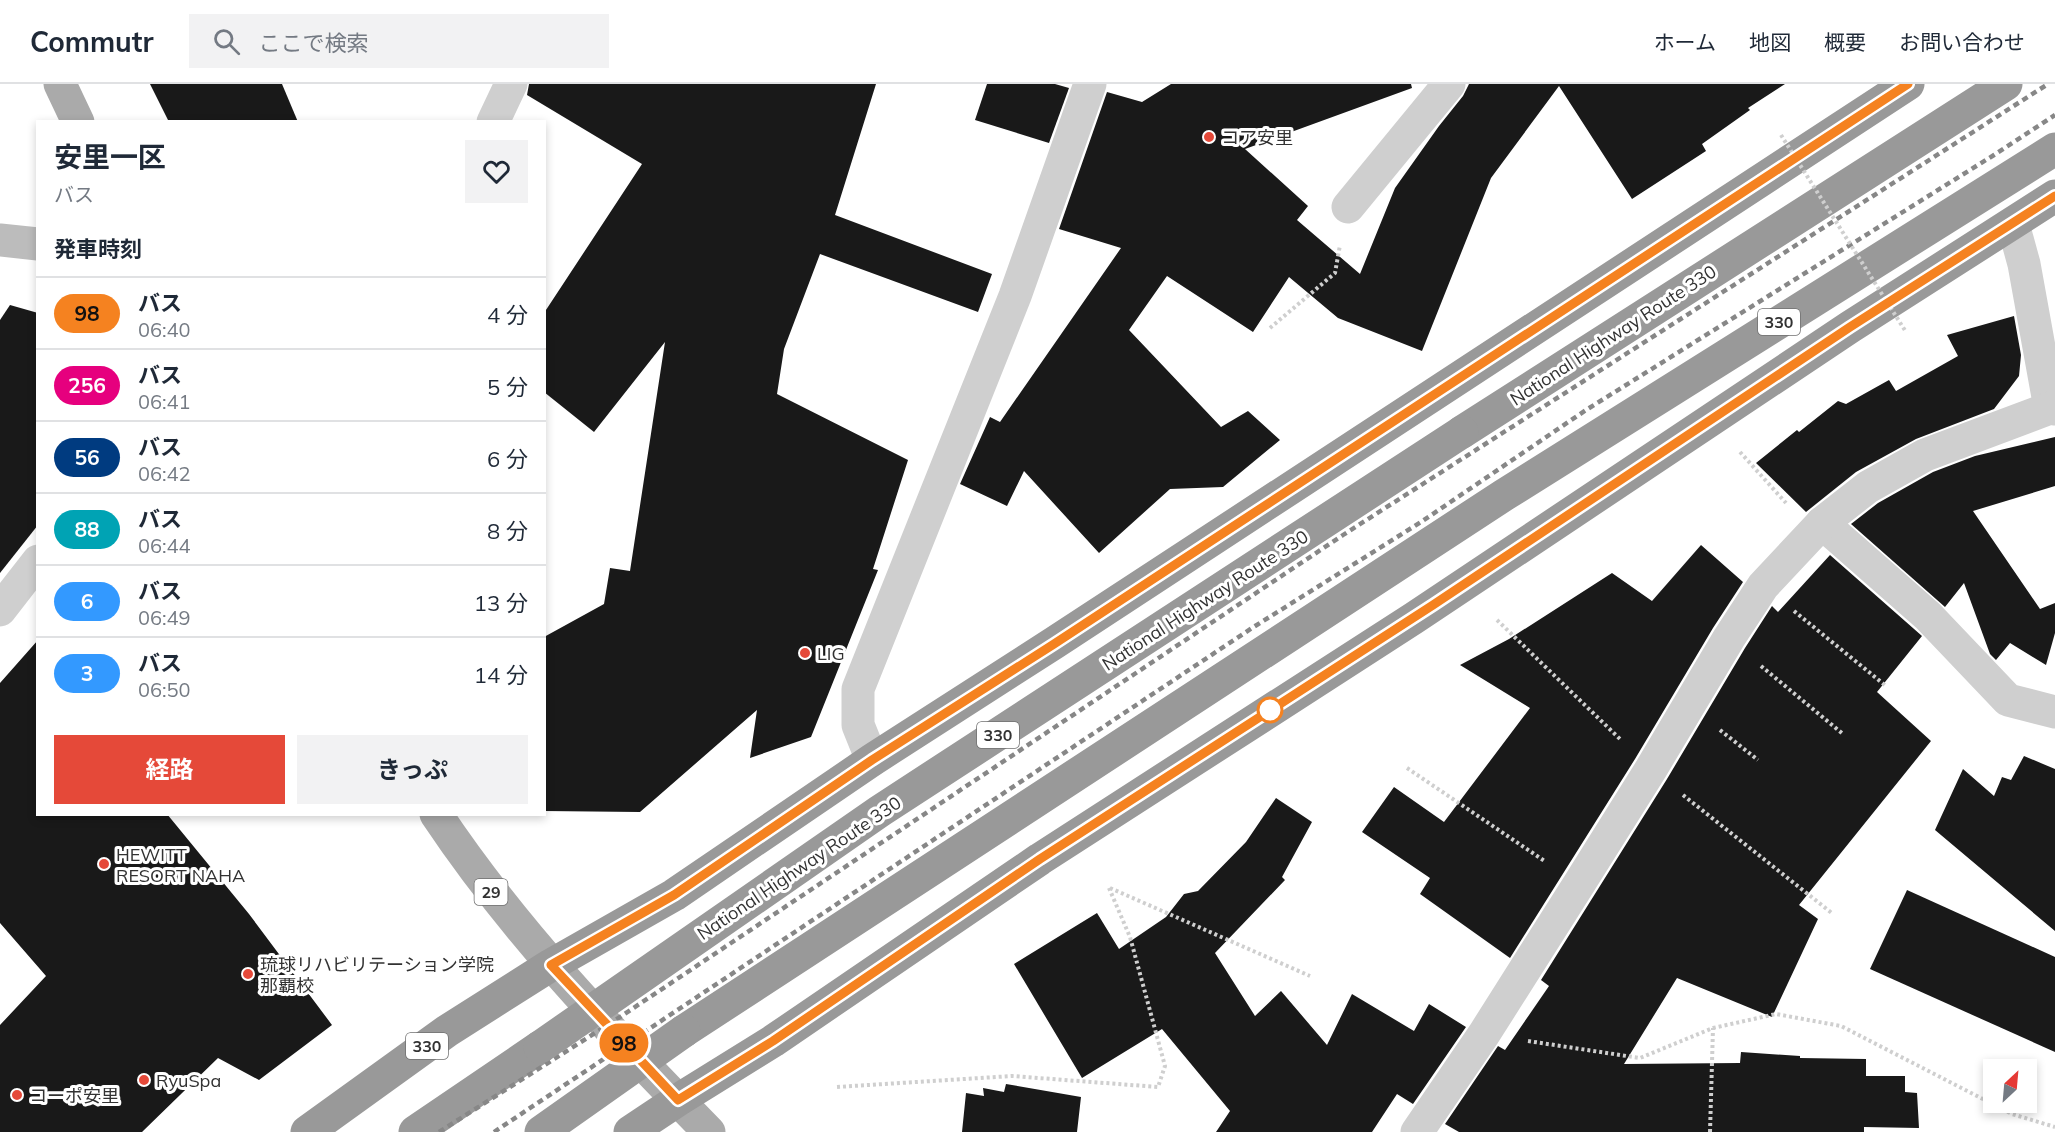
<!DOCTYPE html>
<html lang="ja">
<head>
<meta charset="utf-8">
<style>
	body { margin:0; font-family:Mulish,"Noto Sans JP",sans-serif; background:#f2f2f3; color:#1f2937; height:100vh; display:flex; flex-direction:column; font-size:22px; white-space:nowrap }
	* { box-sizing:border-box; margin:0 }
	p { font-size:20px; color:#747a83 }
	.icon { flex:none; width:33px; height:33px; fill:none; stroke:currentColor; stroke-width:2; stroke-linecap:round; stroke-linejoin:round }
	.map { position:relative; flex:1; overflow:hidden }
	.drawer { position:absolute; left:36px; top:36px; width:510px; height:696px; display:flex; flex-direction:column; background:#fff; border-radius:0px; box-shadow:0 3px 9px #0003 }
	.drawer>* { flex:none }
	.badge { padding:0 12px; border-radius:20px; font-size:21px; line-height:39px }
	.needle { width:39px; rotate:26deg }
	.buttons { position:absolute; left:1983px; top:975px; display:grid; gap:12px }
	.buttons a { display:grid; place-items:center; width:54px; height:54px; border-radius:0px; background:#fff; box-shadow:0 3px 9px #0003; font-size:30px }
	.map>.badge { position:absolute; translate:-50% -50%; box-shadow:0 0 0 3px #fff }
	h2 { padding:0 18px; font-size:22px; line-height:54px }
	.round { display:grid; place-items:center; flex:none; width:63px; height:63px; border-radius:0px; background:#f2f2f3 }
	.headline { display:flex; align-items:center; justify-content:space-between; height:102px; padding:0 18px }
	h1 { font-size:28px; font-weight:700; line-height:45px }
	.cta { display:flex; gap:12px; margin-top:auto; padding:12px 18px }
	.cta a { flex:1; height:69px; border-radius:0px; background:#e54939; color:#fff; font-size:24px; font-weight:700; line-height:69px; text-align:center }
	.cta a+a { background:#f2f2f3; color:#1f2937 }
	ul { padding:0; list-style:none }
	li { display:flex; align-items:center; gap:18px; height:72px; padding:0 18px; border-top:2px solid #e0e1e3 }
	li div { flex:1 }
	li b { display:block; font-size:22px }
	li em { font-style:normal }
	li .badge { min-width:66px; font-weight:700; text-align:center }
	header { display:flex; align-items:center; gap:36px; box-sizing:border-box; height:84px; padding:0 30px; background:#fff; border-bottom:2px solid #e0e1e3 }
	header strong { font-size:28px }
	nav { display:flex; gap:33px; margin-inline-start:auto; font-size:21px }
	.search { width:420px; height:54px; background:#f2f2f3; display:flex; align-items:center; gap:15px; box-sizing:border-box; padding:0 21px; border-radius:0px; color:#747a83; font-size:22px }
	.map>svg:first-child { display:block }
</style>
</head>
<body>
<header>
<strong>Commutr</strong>
<div class="search"><svg class="icon" aria-label="search" viewBox="0 0 24 24"><circle cx="10" cy="10" r="6"/><path d="M15 15l6 6"/></svg>ここで検索</div>
<nav><a>ホーム</a><a>地図</a><a>概要</a><a>お問い合わせ</a></nav>
</header>
<div class="map">
<svg width="2055" height="1048" viewBox="0 0 2055 1048">
	<rect width="100%" height="100%" fill="#fff"/>
	<g fill="#191919">
		<path d="M150 0H282L298 38H169Z"/>
		<path d="M529 0H876L835 131 992 190 978 228 820 170 784 265 777 310 908 376 873 485 878 486 811 653 750 674 757 626 640 728 544 727V553L604 520 610 484 630 487 665 258 594 348 544 308V229L642 80 527 11Z"/>
		<path d="M987 0H1055L1069 4 1049 59 975 36Z"/>
		<path d="M1171 0H1411L1412 4 1245 65 1308 122 1297 136 1360 190 1395 104 1439 42 1463 12 1469 0H1785L1748 24 1750 26 1702 60 1706 67 1632 115 1559 2 1491 94 1422 267 1338 234 1289 193 1253 248 1167 192 1129 246 1221 343 1248 327 1280 356 1223 403 1170 405 1099 469 1024 387 1007 422 960 400 990 333 1000 338 1121 164 1059 145 1107 8 1142 18Z"/>
		<path d="M10 221 38 229V441L0 489V236Z"/>
		<path d="M2014 232 2021 271 2019 292 1994 325 1916 355 1856 388 1806 428 1756 379 1797 346 1799 348 1838 317 1846 320 1889 296 1896 307 1958 272 1947 251Z"/>
		<path d="M2055 353V402L1973 427 2040 525 2055 519V549L2046 581 2010 559 1996 576 1990 570 1964 499 1945 523 1851 440 1878 419 1933 388 1975 372Z"/>
		<path d="M1701 461 1743 498 1713 544 1635 675 1510 874 1420 810 1430 794 1362 748 1394 703 1444 738 1530 624 1460 581 1509 555 1612 489 1652 517Z"/>
		<path d="M1830 471 1922 552 1877 608 1931 657 1799 821 1818 835 1772 933 1677 894 1624 980 1740 979 1741 968 1800 972V974L1866 975V992H1905V1008L1917 1009 1919 1044 1864 1043V1048H1459L1445 1040 1498 962 1505 966 1549 902 1541 896 1667 695 1745 564 1772 522 1778 528Z"/>
		<path d="M38 556V730H167L249 830 332 941 259 996 218 974 142 1048H0V941L46 892 0 839V599Z"/>
		<path d="M2024 672 2055 685V847L1935 746 1963 685 1994 712 2002 693 2011 696Z"/>
		<path d="M1276 714 1312 738 1282 793 1285 796 1215 869 1255 932 1281 907 1327 961 1352 910 1414 947 1429 920 1466 943 1413 1020 1397 1010 1372 1048H1216L1230 1027 1162 945 1082 994 1014 880 1097 829 1119 865 1166 833 1184 810 1198 807 1246 758Z"/>
		<path d="M1907 806 2055 873V968L1870 885Z"/>
		<path d="M1006 1000 1081 1013 1077 1048H962L966 1009 984 1012 983 1004 1004 1008Z"/>
	</g>
	<g fill="none" stroke-linecap="round" stroke-linejoin="round">
		<g stroke="#cfcfcf" stroke-width="4" stroke-dasharray="3 3" stroke-linecap="butt">
			<path d="M1270 244 1335 189 1340 161"/>
			<path d="M1740 368 1786 419"/>
			<path d="M1794 527 1886 602"/>
			<path d="M1497 536 1621 656"/>
			<path d="M1761 582 1843 650"/>
			<path d="M1720 646 1758 676"/>
			<path d="M1407 684 1546 778"/>
			<path d="M1683 711 1833 830"/>
			<path d="M1110 804 1310 892"/>
			<path d="M1528 957 1640 974 1713 944 1776 930 1841 942 2012 1030 2055 1043"/>
			<path d="M837 1003 1012 992 1158 1003 1165 982 1130 853 1109 804"/>
			<path d="M1710 1048 1713 944"/>
		</g>
		<g stroke="#cfcfcf" stroke-width="33">
			<path d="M493 38 511 0"/>
			<path d="M1348 123 1449 0"/>
			<path d="M2013 140 2024 180 2050 324"/>
			<path d="M1822 439 1928 532 2008 616 2055 628"/>
			<path d="M0 526 38 477"/>
			<path d="M872 676 858 641V605L1015 212 1090 0"/>
			<path d="M1417 1048 1484 950 1579 800 1651 685 1729 554 1763 502 1822 439 1868 403 1925 371 2050 324 2055 325"/>
		</g>
		<path stroke="#bcbcbc" stroke-width="33" d="M0 156 38 160"/>
		<g stroke="#aaa" stroke-width="33">
			<path d="M60 0 78 38"/>
			<path d="M436 730C514 847 611 948 709 1048"/>
		</g>
		<g stroke="#999" stroke-width="33">
			<path d="M1462 348 2006 0"/>
			<path d="M684 947 1504 411 2055 65"/>
			<path d="M307 1048 447 947 551 881 674 811 872 676 1054 559 1908 0"/>
			<path d="M415 1048 540 963"/>
			<path d="M630 1048 678 1016 773 957 1040 775 1414 534 1850 243 2055 112"/>
		</g>
		<g stroke="#878787" stroke-width="4.5" stroke-dasharray="6 4.5" stroke-linecap="butt">
			<path d="M439 1048 614 937 1343 451 2048 0"/>
			<path d="M494 1048 1252 544 1421 438 1586 326 1994 71 2055 31"/>
		</g>
		<path stroke="#cfcfcf" stroke-width="4" stroke-dasharray="3 3" stroke-linecap="butt" d="M1781 51 1906 248"/>
		<g stroke="#999" stroke-width="33">
			<path d="M540 963 880 727 1462 348"/>
			<path d="M541 1048 684 947"/>
		</g>
	</g>
	<g fill="none" stroke-linecap="round" stroke-linejoin="round">
		<g stroke="#fff" stroke-width="14">
			<path id="line" d="M1908 0 1054 560 872 676 674 811 551 881 678 1016 773 957 1040 775 1433 521 1850 243 2055 112"/>
		</g>
		<use href="#line" stroke="#f58220" stroke-width="9"/>
	</g>
	<g fill="#e54939" stroke="#fff" stroke-width="2">
		<circle cx="1209" cy="53" r="6"/>
		<circle cx="805" cy="569" r="6"/>
		<circle cx="104" cy="780" r="6"/>
		<circle cx="248" cy="890" r="6"/>
		<circle cx="144" cy="996" r="6"/>
		<circle cx="17" cy="1011" r="6"/>
	</g>
	<circle fill="#fff" stroke="#f58220" stroke-width="3" cx="1270" cy="626" r="12"/>
	<g text-anchor="middle" dominant-baseline="central" stroke-width="6" stroke-linejoin="round" paint-order="stroke">
		<g fill="#fff" stroke="#707070" stroke-width="1.5">
			<rect x="1758" y="225" width="42" height="26" rx="4.5"/>
			<rect x="977" y="638" width="42" height="26" rx="4.5"/>
			<rect x="474.5" y="795" width="33" height="26" rx="4.5"/>
			<rect x="406" y="949" width="42" height="26" rx="4.5"/>
		</g>
		<g font-size="16" font-weight="bold" fill="#323232">
			<text x="1779" y="238">330</text>
			<text x="998" y="651">330</text>
			<text x="491" y="808">29</text>
			<text x="427" y="962">330</text>
		</g>
		<g font-size="18" fill="#323232" stroke="#fff" text-anchor="start">
			<text x="1221" y="53">コア安里</text>
			<text x="817" y="569">LIG</text>
			<text x="116" y="770">HEWITT<tspan x="116" dy="21">RESORT NAHA</tspan></text>
			<text x="260" y="880">琉球リハビリテーション学院<tspan x="260" dy="21">那覇校</tspan></text>
			<text x="156" y="996">RyuSpa</text>
			<text x="29" y="1011">コーポ安里</text>
		</g>
		<g font-size="18" fill="#323232" stroke="#fff">
			<text transform="translate(1613 251) rotate(-33)">National Highway Route 330</text>
			<text transform="translate(1205 516) rotate(-33)">National Highway Route 330</text>
			<text transform="translate(799 784) rotate(-34)">National Highway Route 330</text>
		</g>
	</g>
</svg>
<div class="buttons">
<a><svg class="needle" viewBox="-14 -14 28 28"><path d="M0-13l5 13h-10z" fill="#e53935"/><path d="M0 13l5-13h-10z" fill="#747a83"/></svg></a>
</div>
<b class="badge" style="left:624px;top:959px;background:#f58220;color:#111">98</b>
<section class="drawer">
<div class="headline"><div><h1>安里一区</h1><p>バス</p></div><a class="round"><svg class="icon" aria-label="heart" viewBox="0 0 24 24"><path d="M12 20l-8-8c-3-5 5-10 8-4 3-6 11-1 8 4z"/></svg></a></div>
<h2>発車時刻</h2>
<ul>
<li><span class="badge" style="background:#f58220;color:#111">98</span><div><b>バス</b><p>06:40</p></div><em>4 分</em></li>
<li><span class="badge" style="background:#e6007e;color:#fff">256</span><div><b>バス</b><p>06:41</p></div><em>5 分</em></li>
<li><span class="badge" style="background:#003b80;color:#fff">56</span><div><b>バス</b><p>06:42</p></div><em>6 分</em></li>
<li><span class="badge" style="background:#00a3b4;color:#fff">88</span><div><b>バス</b><p>06:44</p></div><em>8 分</em></li>
<li><span class="badge" style="background:#39f;color:#fff">6</span><div><b>バス</b><p>06:49</p></div><em>13 分</em></li>
<li><span class="badge" style="background:#39f;color:#fff">3</span><div><b>バス</b><p>06:50</p></div><em>14 分</em></li>
</ul>
<div class="cta"><a>経路</a><a>きっぷ</a></div>
</section>
</div>
</body>
</html>
